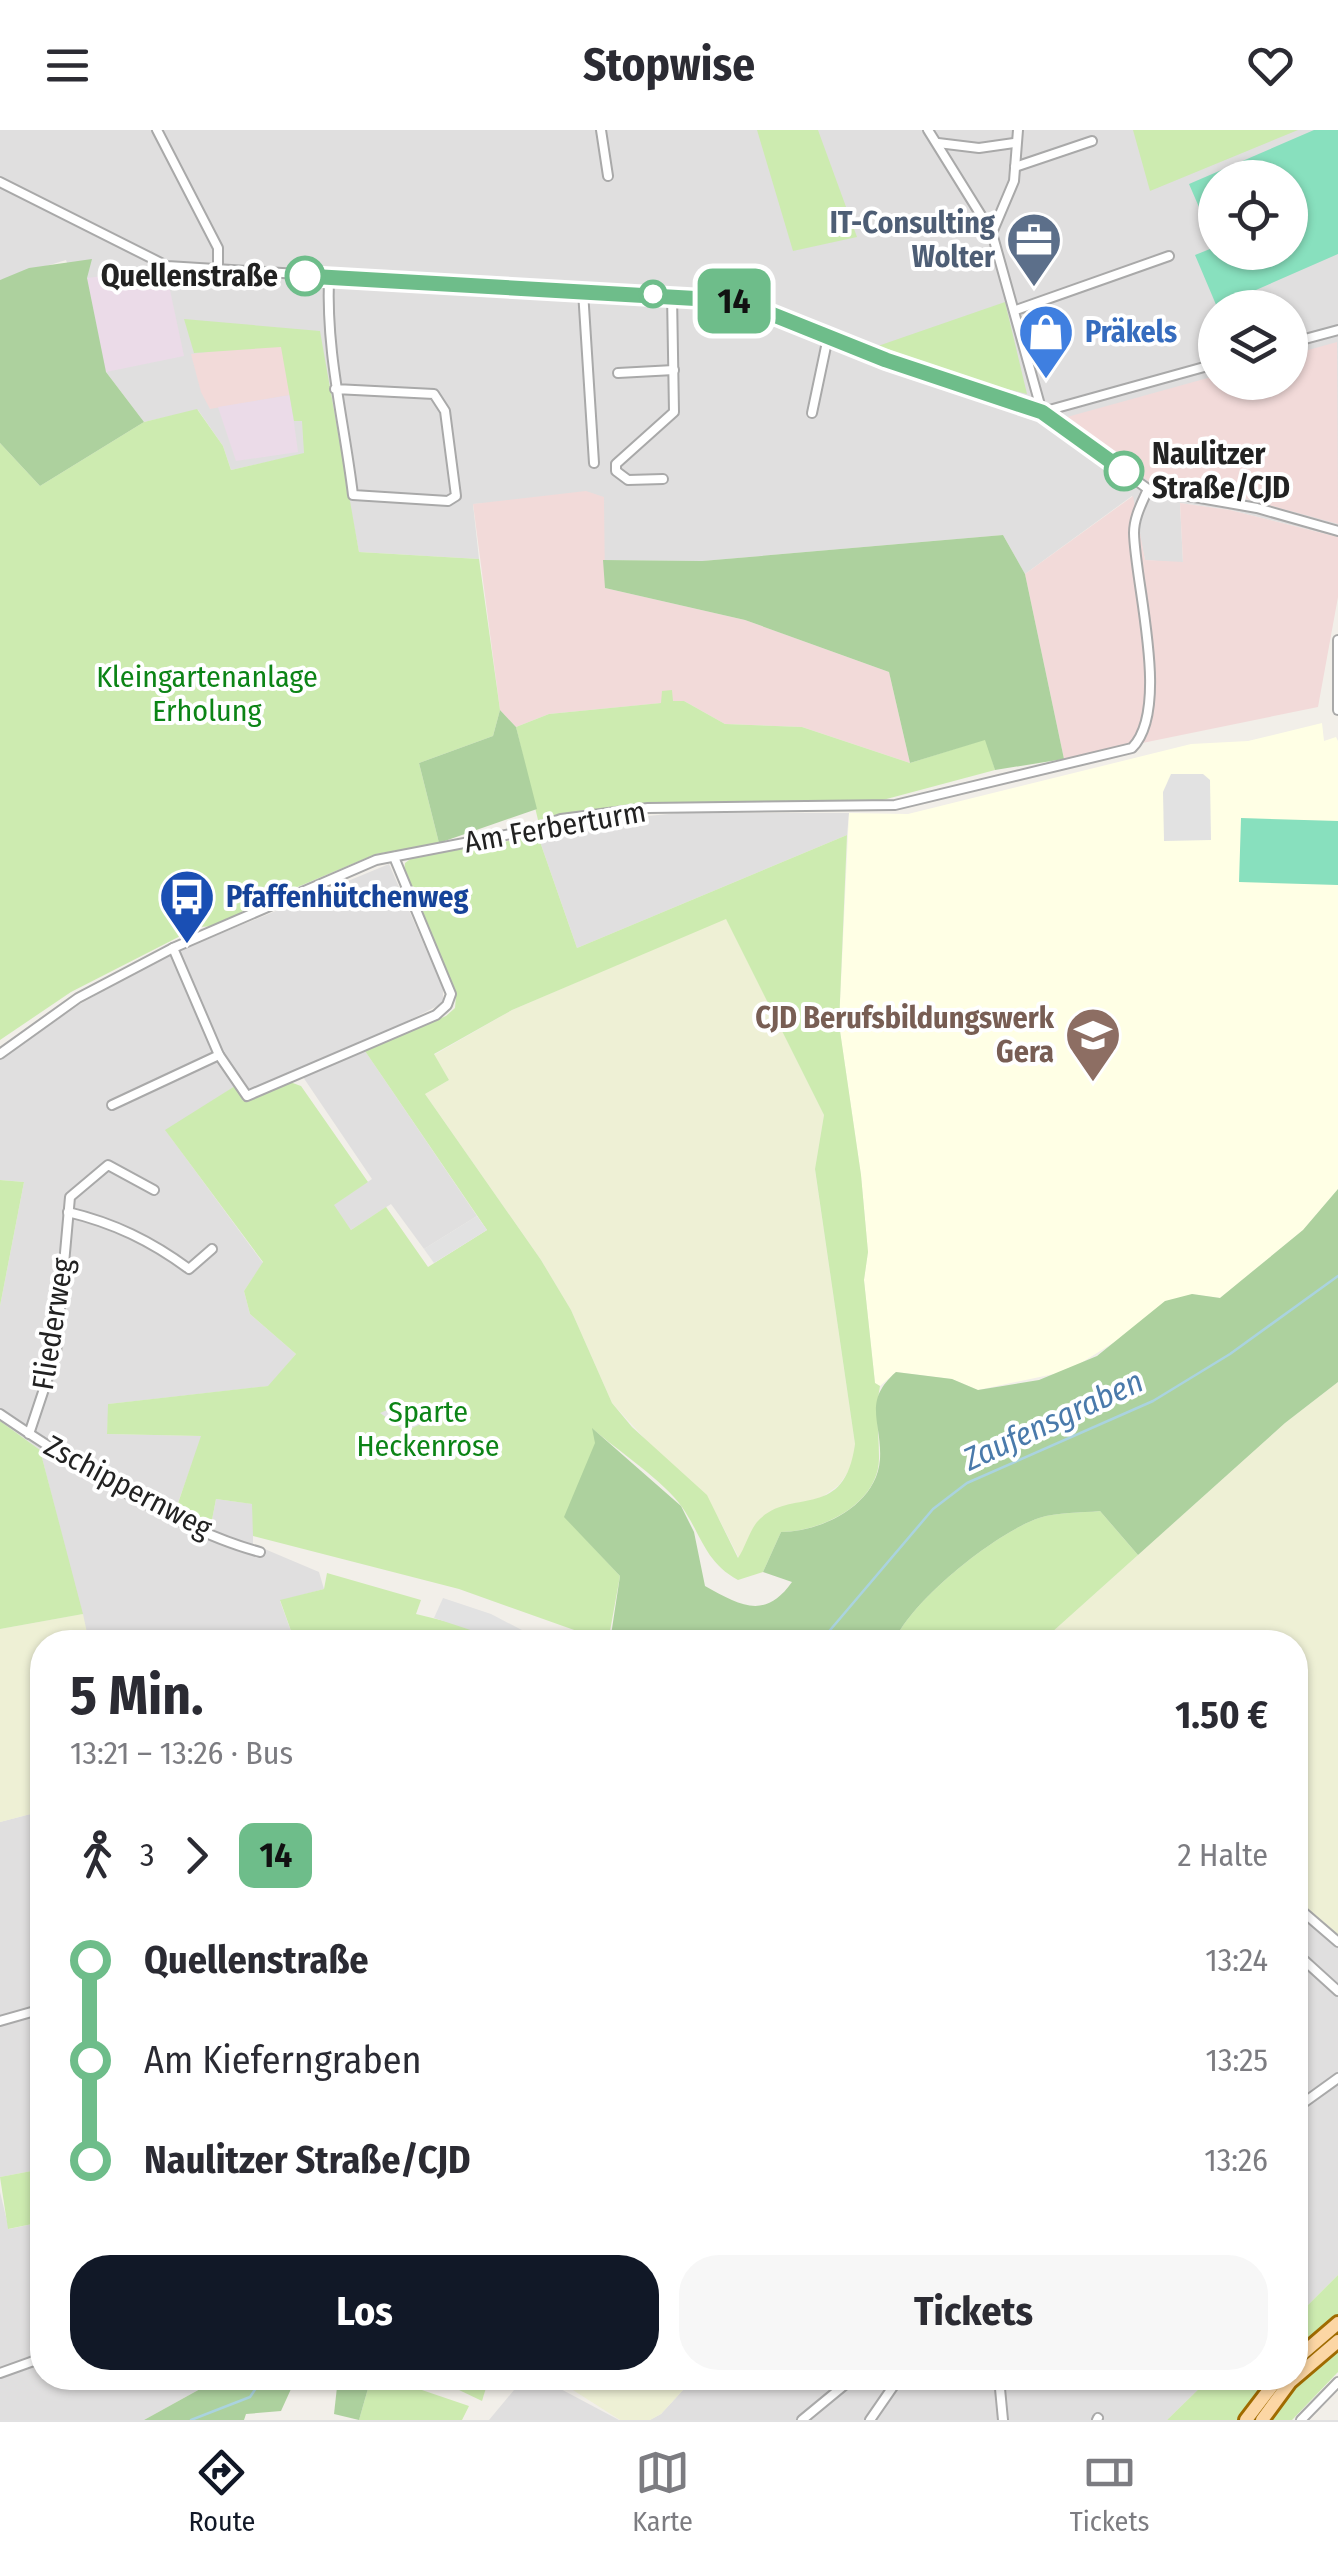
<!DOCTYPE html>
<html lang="de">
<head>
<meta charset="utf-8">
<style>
	body { margin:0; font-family:"Fira Sans Condensed",sans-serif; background:#f7f7f7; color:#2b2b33; height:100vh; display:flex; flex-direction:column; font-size:38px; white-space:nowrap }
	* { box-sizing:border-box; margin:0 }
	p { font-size:32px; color:#7c7c81 }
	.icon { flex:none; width:55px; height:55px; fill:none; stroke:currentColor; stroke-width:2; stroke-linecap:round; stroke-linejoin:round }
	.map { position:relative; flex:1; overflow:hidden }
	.panel { position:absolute; left:30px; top:1500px; width:1278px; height:760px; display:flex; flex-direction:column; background:#fff; border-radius:40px; box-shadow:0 2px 8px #0004 }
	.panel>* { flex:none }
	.badge { padding:0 20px; border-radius:15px; font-size:35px; line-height:65px }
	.fabs { position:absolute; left:1198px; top:30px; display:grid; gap:20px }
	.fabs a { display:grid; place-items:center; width:110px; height:110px; border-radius:50%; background:#fff; box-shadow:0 2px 8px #0004; font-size:50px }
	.map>.badge { position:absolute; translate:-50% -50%; box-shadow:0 0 0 5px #fff }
	.legs { display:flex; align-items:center; gap:15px; height:110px; padding:0 40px; font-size:32px }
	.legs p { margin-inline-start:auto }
	.head { display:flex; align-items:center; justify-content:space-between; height:170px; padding:0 40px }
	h1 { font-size:55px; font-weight:700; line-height:75px }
	.button { display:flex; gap:20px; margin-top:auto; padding:20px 40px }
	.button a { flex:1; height:115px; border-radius:40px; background:#111827; color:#fff; font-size:40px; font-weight:700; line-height:115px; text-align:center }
	.button a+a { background:#f7f7f7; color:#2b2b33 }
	ul { padding:0 40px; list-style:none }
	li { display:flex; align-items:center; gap:35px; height:100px; font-size:38px }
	li i { display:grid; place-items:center; width:15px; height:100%; margin:0 12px; background:currentColor }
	li i::after { content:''; width:25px; height:25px; margin:-12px; border:8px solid; border-radius:50%; background:#fff }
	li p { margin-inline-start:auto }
	li:first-child i { background:linear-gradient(#0000 50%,currentColor 0) }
	li:last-child i { background:linear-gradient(currentColor 50%,#0000 0) }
	header { display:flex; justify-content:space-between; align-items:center; height:130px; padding:0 40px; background:#fff; font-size:45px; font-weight:700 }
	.tab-bar { display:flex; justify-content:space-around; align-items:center; height:140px; border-top:2px solid #e1e1e2; background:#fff; font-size:28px; color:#7c7c81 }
	.tab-bar a { display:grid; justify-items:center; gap:5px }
	.tab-bar .on { color:#111827 }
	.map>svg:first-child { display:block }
</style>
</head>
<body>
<header><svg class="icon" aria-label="menu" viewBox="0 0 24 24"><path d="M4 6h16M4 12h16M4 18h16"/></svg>Stopwise<svg class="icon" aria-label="heart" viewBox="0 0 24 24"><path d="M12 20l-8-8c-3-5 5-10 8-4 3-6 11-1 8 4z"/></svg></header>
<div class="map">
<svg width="1338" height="2290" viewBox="0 0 1338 2290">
	<rect width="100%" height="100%" fill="#f2efe9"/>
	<g fill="#e0dfdf" fill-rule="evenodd">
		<path d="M0 0H1338V407L1230 380 1180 373 1183 433 1145 430 1132 366 1025 444 1003 405 702 431 603 430 604 367 473 374 479 429 359 422 333 287 304 324 231 340 223 316 198 280 144 292 106 242 66 130 0 150ZM1215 48H1290V122H1215ZM1215 178H1290V252H1215Z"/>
		<path d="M678 683H849L847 705 577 818 538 706 589 692Z"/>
		<path d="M389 734 443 859V873L361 915 477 1086 424 1119 391 1074 351 1100 333 1075 372 1049 303 947 243 972 234 957 166 1001 263 1133 244 1161 250 1184 296 1224 269 1256 109 1274 107 1304 202 1306 175 1381 211 1395 216 1369 253 1374V1414L319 1442 324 1459 280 1471 295 1512H89L40 1320 0 1291V1176L24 1052 0 1050V930L80 874 162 828Z"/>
		<path d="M42 1681V2039L0 2047V1692Z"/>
		<path d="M1295 1781 1338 1818V2145L1295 2188Z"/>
		<path d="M0 2062 9 2099 42 2092V2248H220L144 2290H0Z"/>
		<path d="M524 2248H540L619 2290H489Z"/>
		<path d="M694 2248H1210L1167 2290H650L661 2284Z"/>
	</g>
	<g fill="#f2dad9">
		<path d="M1337 212 1338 394 1232 365 1152 354 1067 287 1215 246V252H1290V225Z"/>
		<path d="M281 213 290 265 210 279 201 262 191 224Z"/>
		<path d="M586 361 604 367 605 458 745 490 889 542 910 633 802 597 725 594 684 571H672V561L662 573 549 584 516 597 500 580 473 374Z"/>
		<path d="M1133 366 1145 430 1183 432 1180 373 1230 380 1338 407V467L1318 577 1064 629 1025 444Z"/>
	</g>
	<g fill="#ebdbe8">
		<path d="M156 139 168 151 184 226 106 242 87 148Z"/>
		<path d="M290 265 298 322 236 331 218 277Z"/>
	</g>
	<path fill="#ffffe5" d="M1322 593 1324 611 1336 607 1338 611V1059L1303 1100 1220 1168 1192 1164 1068 1241 978 1260 952 1249 896 1242 880 1256 875 1253 864 1150 868 1122 861 1045 839 894 849 683 908 684 1191 614 1248 611Z"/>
	<g fill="#eef0d5">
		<path d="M726 788 824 985 815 1040 855 1314 852 1336 839 1355 818 1370 782 1378 739 1428 719 1389 612 1273 571 1180 541 1130 425 964 449 950 434 925 512 880Z"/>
		<path d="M1338 1252V1805L1295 1768V1512H1041L1285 1293Z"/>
		<path d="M83 1484 89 1512H42V1681L0 1692V1499Z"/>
		<path d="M554 2248H694L661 2284 650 2290H620Z"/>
	</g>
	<g fill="#cdebb0" fill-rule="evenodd">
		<path d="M757 0H818L857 107 793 121Z"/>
		<path d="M1133 0H1298L1150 61Z"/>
		<path d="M1005 172 1027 264 965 249 875 217Z"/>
		<path d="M184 189 320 201 359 422 479 429 500 580 493 606 419 633 439 713 376 724 288 761 279 760 218 796 198 797 71 862 0 910V313L40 356 144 292 197 279 223 316 231 340 304 323 302 291H294L281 217 194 223Z"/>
		<path d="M672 560 673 571H684L725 594 802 597 910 633 986 609 995 640 879 671 638 675 538 690 516 597 549 584 661 573 662 561Z"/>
		<path d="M847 705 839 894 861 1045 868 1122 864 1150 875 1253 880 1256C875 1282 879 1301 879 1327 880 1374 820 1402 781 1402L763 1442 738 1450C705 1432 702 1406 682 1377 664 1351 618 1321 593 1299L596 1313 565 1387 620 1446 608 1512 459 1459 253 1406 252 1374 216 1369 211 1395 175 1382 201 1306 107 1304 108 1274 268 1256 296 1224 250 1184 244 1161 263 1132 165 1000 235 956 243 971 290 952 301 956 368 1052 334 1075 351 1100 386 1077 428 1137 487 1100 365 921 446 886 455 878 456 866 404 741 405 733 413 727 538 706 577 818ZM726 789 824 985 815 1039 855 1314C844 1394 790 1355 757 1392 749 1402 745 1418 738 1428L707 1365 632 1297 612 1273 571 1180 541 1130 425 964 449 950 434 924 512 880Z"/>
		<path d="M0 1050 24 1052 0 1176Z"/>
		<path d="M0 1291 40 1320 83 1484 0 1499Z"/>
		<path d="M1100 1381 1138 1425 1041 1512H894C911 1471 995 1403 1039 1388 1057 1382 1081 1383 1100 1381Z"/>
		<path d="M327 1443 421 1470 416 1484 477 1499 507 1512H295L280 1470 324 1459Z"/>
		<path d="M42 2039V2092L8 2099 0 2047Z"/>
		<path d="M1338 2145V2186L1295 2221V2188Z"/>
		<path d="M1338 2217V2242L1292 2290H1268L1295 2255Z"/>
		<path d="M371 2248H405L419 2259 469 2276 462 2290H359Z"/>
		<path d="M434 2248H489L482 2271Z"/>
		<path d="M1210 2248H1269L1239 2290H1167Z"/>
	</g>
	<g fill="#add19e">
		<path d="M92 129 87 148 106 242 144 292 40 356 0 313V150L29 138Z"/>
		<path d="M1003 405 1025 444 1064 629 995 640 985 610 910 633 889 542 745 490 605 458 603 430 702 431Z"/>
		<path d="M500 580 516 597 537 679 439 713 419 633 493 606Z"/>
		<path d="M1338 1059V1252L1285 1293 1138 1425 1100 1381C1081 1383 1057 1382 1039 1388 995 1403 911 1471 894 1512H610L620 1446 564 1387 595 1313 592 1298 681 1376 694 1402 705 1456C741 1476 765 1490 792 1452L763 1442 781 1402C820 1402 877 1376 880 1329 882 1291 862 1272 896 1242L952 1249 978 1260 1039 1250 1097 1226 1165 1171 1192 1164 1220 1168 1303 1100Z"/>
		<path d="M220 2248H296L281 2281 246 2284 244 2290H144Z"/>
		<path d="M338 2248H371L359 2290 334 2284Z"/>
	</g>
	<g fill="#88e0be">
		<path d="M1314 0H1338V124L1217 177 1195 125 1215 117V122H1290V48H1215V114L1189 54Z"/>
		<path d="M1241 688 1338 691V755L1239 752Z"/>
	</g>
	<g fill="#e2e2e2">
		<path d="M1171 644H1203L1210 650 1211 710 1164 711 1163 662Z"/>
		<path d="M477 1086 487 1100 434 1133 424 1119Z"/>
		<path d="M392 1278 428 1280 440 1286 405 1301 380 1283Z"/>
		<path d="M443 1468 491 1484 539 1509 537 1512H507L434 1488Z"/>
	</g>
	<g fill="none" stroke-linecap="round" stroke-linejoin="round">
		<g stroke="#aad3df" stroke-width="2.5">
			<path d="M820 1512 933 1379 967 1353 1153 1271 1230 1224 1338 1146"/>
			<path d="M191 2290 250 2267 263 2248"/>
		</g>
		<g stroke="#a9a9a9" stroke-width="12">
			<g id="minor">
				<path d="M157 0 218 118V140"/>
				<path d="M601 0 608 46"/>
				<path d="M928 0 992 103"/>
				<path d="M1018 0 1014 51 992 103 1042 282"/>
				<path d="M938 13 979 18 1014 13"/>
				<path d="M1015 37 1092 11"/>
				<path d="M0 52 167 136 739 171 885 230 1042 282 1148 359 1257 378 1338 401"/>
				<path d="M329 148C326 224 344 290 353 365L448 371 456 366 445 281 434 264 335 259"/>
				<path d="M583 161 594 333"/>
				<path d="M1016 180 1169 126"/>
				<path d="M1290 213 1338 200"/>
				<path d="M618 243 674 240"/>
				<path d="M1042 282 1215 234"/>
				<path d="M812 283 828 207"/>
				<path d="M663 349 628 350 616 341V334L674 282 672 165"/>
				<path d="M1338 510V580"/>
				<path d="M173 818 219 925 247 966 436 885 447 875 451 864 394 727"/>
				<path d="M0 924 78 868 173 818 376 730 531 700 561 689 648 678 895 675 1132 618C1171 579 1135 454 1134 403 1134 387 1142 373 1148 359"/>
				<path d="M112 975 219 925"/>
				<path d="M68 1082C114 1093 151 1111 189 1139L212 1119"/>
				<path d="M0 1284C69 1331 180 1401 260 1422"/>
				<path d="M29 1304 56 1223 70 1067 108 1035 154 1060"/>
				<path d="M1295 1775 1338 1812"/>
				<path d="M1295 1822 1338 1861"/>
				<path d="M0 1891 42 1879"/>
				<path d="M1295 1979 1338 1948"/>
				<path d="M0 2243 42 2228"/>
				<path d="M999 2248 1003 2290"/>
				<path d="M802 2290 853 2248"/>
				<path d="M870 2290 899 2248"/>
				<path d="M1097 2290 1098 2288"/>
				<path d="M1301 2290 1338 2252"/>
			</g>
		</g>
		<g stroke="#a06b00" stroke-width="18">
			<g id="primary">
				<path d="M1295 2230 1338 2193"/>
				<path d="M1246 2290 1278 2248"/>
				<path d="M1262 2290 1290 2252 1338 2211"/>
			</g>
		</g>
		<use href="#minor" stroke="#fff" stroke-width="8"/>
		<use href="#primary" stroke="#fcd6a4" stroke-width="12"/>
	</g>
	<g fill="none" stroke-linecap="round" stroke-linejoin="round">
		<g stroke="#fff" stroke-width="22">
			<path id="line-1" d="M305 146 739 171 886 230 1042 282 1124 341"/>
		</g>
		<use href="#line-1" stroke="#6ebd8a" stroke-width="15"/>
	</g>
	<defs>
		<g id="office-pin" transform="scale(2.875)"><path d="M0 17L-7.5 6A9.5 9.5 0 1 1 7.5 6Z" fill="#5c6f8a" stroke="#fff"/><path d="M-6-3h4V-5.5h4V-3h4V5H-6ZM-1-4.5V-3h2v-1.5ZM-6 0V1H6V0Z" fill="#fff"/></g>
		<g id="shop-pin" transform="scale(2.875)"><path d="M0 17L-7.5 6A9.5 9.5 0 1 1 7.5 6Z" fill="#3f7fe0" stroke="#fff"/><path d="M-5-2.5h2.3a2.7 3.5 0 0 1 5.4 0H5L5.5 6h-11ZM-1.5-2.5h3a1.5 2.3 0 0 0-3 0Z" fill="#fff"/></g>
		<g id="bus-pin" transform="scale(2.875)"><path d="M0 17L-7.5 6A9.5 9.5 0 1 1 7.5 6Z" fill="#1a4fb4" stroke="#fff"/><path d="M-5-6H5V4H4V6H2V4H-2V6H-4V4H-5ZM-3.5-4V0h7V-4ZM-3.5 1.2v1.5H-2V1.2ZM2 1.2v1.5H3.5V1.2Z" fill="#fff"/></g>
		<g id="school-pin" transform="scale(2.875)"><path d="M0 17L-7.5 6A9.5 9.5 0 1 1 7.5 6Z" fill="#8d6e63" stroke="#fff"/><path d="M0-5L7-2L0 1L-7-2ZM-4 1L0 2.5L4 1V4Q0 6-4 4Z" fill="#fff"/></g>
	</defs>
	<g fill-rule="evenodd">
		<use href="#office-pin" x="1034" y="110"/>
		<use href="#shop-pin" x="1046" y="202"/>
		<use href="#bus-pin" x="187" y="767"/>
		<use href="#school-pin" x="1093" y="905"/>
	</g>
	<g fill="#fff" stroke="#6ebd8a" stroke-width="5">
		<circle cx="305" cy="146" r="18"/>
		<circle cx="653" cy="164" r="12"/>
		<circle cx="1124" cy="341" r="18"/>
	</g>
	<g text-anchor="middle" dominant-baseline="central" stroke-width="8" stroke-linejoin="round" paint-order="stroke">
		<g font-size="30" font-weight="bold" fill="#4e5e75" stroke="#fff" text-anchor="end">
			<text x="995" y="93">IT-Consulting<tspan x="995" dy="34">Wolter</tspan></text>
		</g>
		<g font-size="30" font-weight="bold" fill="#222" stroke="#fff" text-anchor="end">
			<text x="278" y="146">Quellenstraße</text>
			<text x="1152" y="324" text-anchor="start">Naulitzer<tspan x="1152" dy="34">Straße/CJD</tspan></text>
		</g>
		<g font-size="30" font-weight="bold" fill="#366cbe" stroke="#fff" text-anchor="start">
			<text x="1085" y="202">Präkels</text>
		</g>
		<g font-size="30" fill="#0c8416" stroke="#fff">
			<text x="207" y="547">Kleingartenanlage<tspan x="207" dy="34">Erholung</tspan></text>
			<text x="428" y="1282">Sparte<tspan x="428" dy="34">Heckenrose</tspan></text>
		</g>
		<g font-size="30" fill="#222" stroke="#fff">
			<text transform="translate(555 697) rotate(-10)">Am Ferberturm</text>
			<text transform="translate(53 1194) rotate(-81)">Fliederweg</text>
			<text transform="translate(128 1357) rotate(28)">Zschippernweg</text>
		</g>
		<g font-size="30" font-weight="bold" fill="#164399" stroke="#fff" text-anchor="start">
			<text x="226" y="767">Pfaffenhütchenweg</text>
		</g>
		<g font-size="30" font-weight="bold" fill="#785e54" stroke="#fff" text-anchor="end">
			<text x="1054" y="888">CJD Berufsbildungswerk<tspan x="1054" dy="34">Gera</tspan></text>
		</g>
		<g font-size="32" font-style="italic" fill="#4a7aab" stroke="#fff">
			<text transform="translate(1053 1290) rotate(-25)">Zaufensgraben</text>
		</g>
	</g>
</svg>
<div class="fabs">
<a><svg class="icon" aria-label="locate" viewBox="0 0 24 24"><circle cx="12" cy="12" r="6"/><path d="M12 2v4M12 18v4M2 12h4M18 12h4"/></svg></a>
<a><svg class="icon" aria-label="layers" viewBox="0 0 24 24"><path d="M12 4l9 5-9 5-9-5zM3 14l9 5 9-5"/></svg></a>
</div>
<b class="badge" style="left:734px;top:171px;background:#6ebd8a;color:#111">14</b>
<section class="panel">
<div class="head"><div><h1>5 Min.</h1><p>13:21 – 13:26 · Bus</p></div><b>1.50 €</b></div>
<div class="legs"><svg class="icon" aria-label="walk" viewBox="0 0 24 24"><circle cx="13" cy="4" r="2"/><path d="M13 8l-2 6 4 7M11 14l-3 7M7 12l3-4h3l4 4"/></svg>3<svg class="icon" aria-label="forward" viewBox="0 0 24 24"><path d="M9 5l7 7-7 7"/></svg><b class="badge" style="background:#6ebd8a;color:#111">14</b><p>2 Halte</p></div>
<ul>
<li><i style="color:#6ebd8a"></i><b>Quellenstraße</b><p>13:24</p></li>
<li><i style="color:#6ebd8a"></i><span>Am Kieferngraben</span><p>13:25</p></li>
<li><i style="color:#6ebd8a"></i><b>Naulitzer Straße/CJD</b><p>13:26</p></li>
</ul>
<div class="button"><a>Los</a><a>Tickets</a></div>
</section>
</div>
<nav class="tab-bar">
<a class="on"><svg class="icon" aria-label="directions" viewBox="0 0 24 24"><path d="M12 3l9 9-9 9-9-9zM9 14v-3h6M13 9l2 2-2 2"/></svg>Route</a>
<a><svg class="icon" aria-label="map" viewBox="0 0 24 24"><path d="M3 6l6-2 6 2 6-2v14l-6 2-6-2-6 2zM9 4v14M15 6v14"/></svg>Karte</a>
<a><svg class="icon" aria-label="tickets" viewBox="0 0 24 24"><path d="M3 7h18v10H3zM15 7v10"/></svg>Tickets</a>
</nav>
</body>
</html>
